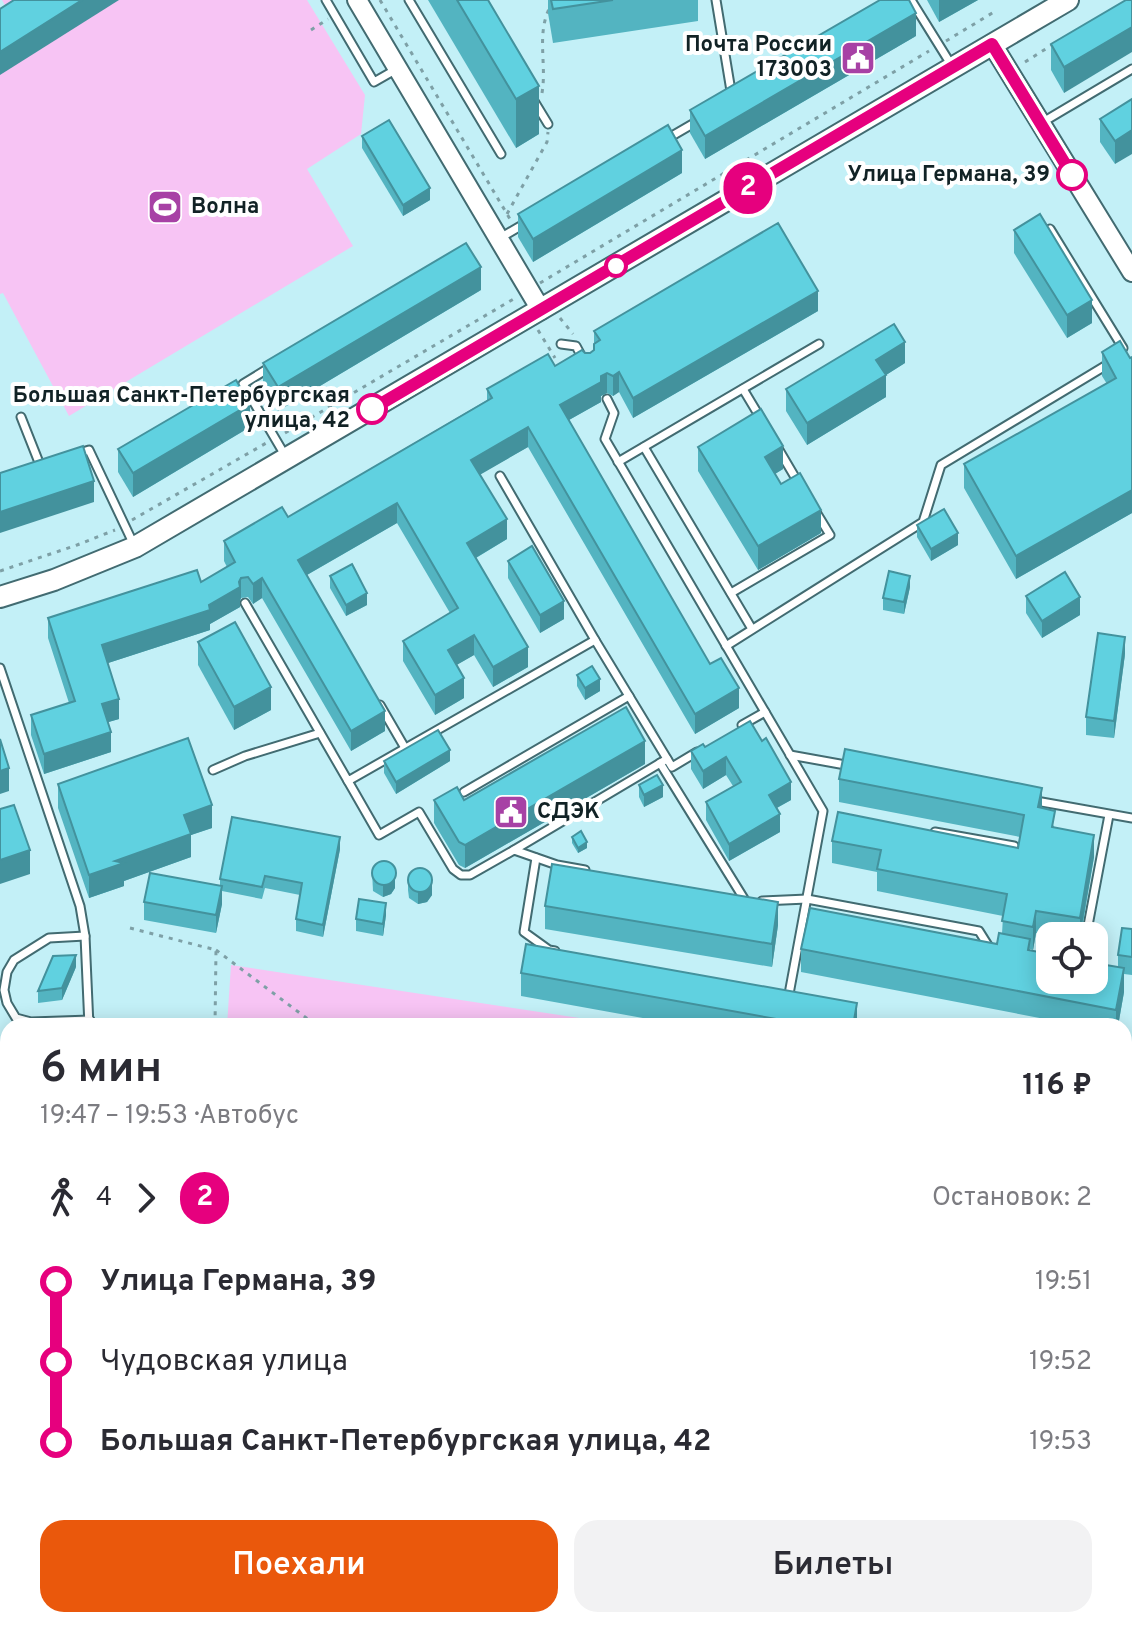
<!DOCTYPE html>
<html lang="ru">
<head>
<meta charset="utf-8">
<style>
	body { margin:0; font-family:Overpass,sans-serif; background:#f2f2f3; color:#2b2b33; height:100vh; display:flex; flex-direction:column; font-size:30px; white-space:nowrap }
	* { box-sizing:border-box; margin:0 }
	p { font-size:26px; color:#7c7c81 }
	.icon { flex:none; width:44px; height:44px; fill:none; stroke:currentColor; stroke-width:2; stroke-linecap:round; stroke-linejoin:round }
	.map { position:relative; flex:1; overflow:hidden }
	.details { position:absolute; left:0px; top:1018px; width:1132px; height:610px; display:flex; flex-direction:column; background:#fff; border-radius:24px 24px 0 0; box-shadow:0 4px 20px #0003 }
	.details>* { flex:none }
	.badge { padding:0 16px; border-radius:26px; font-size:28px; line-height:52px }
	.controls { position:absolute; left:1036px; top:922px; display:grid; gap:16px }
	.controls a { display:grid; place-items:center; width:72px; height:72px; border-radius:16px; background:#fff; box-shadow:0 4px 20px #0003; font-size:40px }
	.map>.badge { position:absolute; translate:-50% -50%; box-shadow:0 0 0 4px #fff }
	.legs { display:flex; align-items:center; gap:12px; height:88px; padding:0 40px; font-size:26px }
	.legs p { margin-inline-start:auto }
	.overview { display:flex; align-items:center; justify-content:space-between; height:136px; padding:0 40px }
	h1 { font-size:44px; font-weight:600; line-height:60px }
	.cta { display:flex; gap:16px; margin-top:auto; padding:16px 40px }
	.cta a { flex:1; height:92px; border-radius:24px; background:#ea580c; color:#fff; font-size:32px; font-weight:600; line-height:92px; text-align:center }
	.cta a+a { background:#f2f2f3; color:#2b2b33 }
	ul { padding:0 40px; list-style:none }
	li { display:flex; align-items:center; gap:28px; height:80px; font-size:30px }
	li i { display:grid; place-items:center; width:12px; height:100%; margin:0 10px; background:currentColor }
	li i::after { content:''; width:20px; height:20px; margin:-10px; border:6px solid; border-radius:50%; background:#fff }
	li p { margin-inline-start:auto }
	li:first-child i { background:linear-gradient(#0000 50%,currentColor 0) }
	li:last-child i { background:linear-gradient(currentColor 50%,#0000 0) }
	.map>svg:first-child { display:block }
</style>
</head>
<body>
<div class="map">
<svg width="1132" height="1627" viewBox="0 0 1132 1627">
	<rect width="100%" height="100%" fill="#c3f0f7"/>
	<g fill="#f7c4f4">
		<path d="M2 0H307L365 95 361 134 307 169 353 246 69 416 3 293 0 294V17L8 11Z"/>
		<path d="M231 965 632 1026H227Z"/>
		<path d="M0 1257H8V1375L0 1376Z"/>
	</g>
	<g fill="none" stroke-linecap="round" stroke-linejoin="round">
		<g stroke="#426b71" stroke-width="11">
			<g id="service">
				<path d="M326 0 374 82 395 70"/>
				<path d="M409 0 501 154"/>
				<path d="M716 0 732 97"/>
				<path d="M911 0 952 66"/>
				<path d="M534 101 548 124"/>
				<path d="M1043 122 1132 69"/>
				<path d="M665 140 696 122"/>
				<path d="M1050 229 1123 348"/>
				<path d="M500 238 524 224"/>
				<path d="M561 344 576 346 583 359"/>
				<path d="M269 368 243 384 286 457"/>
				<path d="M743 389 761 419"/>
				<path d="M607 399 614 413 605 439 823 811 789 994"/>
				<path d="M21 417 40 465H42"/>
				<path d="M644 447 752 629"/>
				<path d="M779 450 799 484"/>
				<path d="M76 454 89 450 134 545"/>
				<path d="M618 462 819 344"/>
				<path d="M500 476 595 640"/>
				<path d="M731 593 830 535 816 512"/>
				<path d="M245 603 348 781 595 640 672 767 697 752"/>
				<path d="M726 646 923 522 941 465 1110 363"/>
				<path d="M0 668 80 906 85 936 89 1026"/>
				<path d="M380 705 405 748"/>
				<path d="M742 725 765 712"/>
				<path d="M790 755 851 766"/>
				<path d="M660 763 746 902"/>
				<path d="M213 770 245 756 320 733"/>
				<path d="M348 781 379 835 419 812 453 869 461 875H470L514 850 557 865 585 870"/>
				<path d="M464 792 629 696"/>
				<path d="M1036 801 1132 818"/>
				<path d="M935 832 1014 846"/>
				<path d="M514 850 667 759"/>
				<path d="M536 858 524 932 549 950 555 951"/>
				<path d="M762 901 807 899 979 931 989 947"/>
				<path d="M85 936 49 938 14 960 7 972 4 990 7 1003 16 1018 31 1022 90 1020"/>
				<path d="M1086 936 1109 815"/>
				<path d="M1124 1051 1132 1052"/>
				<path d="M0 1127H8"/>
				<path d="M66 1620V1627"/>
				<path d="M498 1627V1620"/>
				<path d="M583 1627V1620"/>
			</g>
		</g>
		<g stroke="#426b71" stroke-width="18">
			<g id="minor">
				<path d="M0 1250 8 1251"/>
				<path d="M1124 1576H1132"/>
				<path d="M0 1577H8"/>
				<path d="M990 1620V1627"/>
			</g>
		</g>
		<g stroke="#426b71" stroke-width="22">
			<g id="secondary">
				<path d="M357 0 541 310"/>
				<path d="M992 44 1132 272"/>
			</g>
		</g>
		<g stroke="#426b71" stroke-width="24">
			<path id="primary" d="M0 597 54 580 135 547 1068 0"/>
		</g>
		<g stroke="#7ea0a6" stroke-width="3" stroke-dasharray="4 6" stroke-linecap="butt">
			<path d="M380 0 510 219"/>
			<path d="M311 30 328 19"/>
			<path d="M946 41 994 12"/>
			<path d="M1025 62 1052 45"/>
			<path d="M542 93C547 64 536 34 550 7"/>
			<path d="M507 214 547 142 548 132"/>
			<path d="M540 283 929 51"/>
			<path d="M560 318 573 334"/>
			<path d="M538 330 555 358"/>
			<path d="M285 433 517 297"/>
			<path d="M132 520 268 442"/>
			<path d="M0 571 77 545 115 530"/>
			<path d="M130 928 216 950 215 1026"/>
			<path d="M216 950 317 1026"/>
		</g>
		<use href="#service" stroke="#fff" stroke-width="7"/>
		<use href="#minor" stroke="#fff" stroke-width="14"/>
		<use href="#secondary" stroke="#fff" stroke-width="18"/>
		<use href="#primary" stroke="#fff" stroke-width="20"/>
		<g stroke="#5c787d" stroke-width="4" stroke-dasharray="12 6" stroke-linecap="butt">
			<path d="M1124 1253H1132"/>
			<path d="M1124 1309 1132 1308"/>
			<path d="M1124 1348 1132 1346"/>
			<path d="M1124 1368 1132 1365"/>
			<path d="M0 1400 8 1399"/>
			<path d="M1124 1408H1132"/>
			<path d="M0 1419H8"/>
			<path d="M1124 1422 1132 1421"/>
			<path d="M0 1438H8"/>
			<path d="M0 1456H8"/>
			<path d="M0 1468H8"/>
		</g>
	</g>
	<g fill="#53b4c1">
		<path d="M428 0H488L539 134 516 148Z"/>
		<path d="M548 0H698V21L553 43 548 13Z"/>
		<path d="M927 0H978L939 22Z"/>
		<path d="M1126 0 1064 93 1051 70V44Z"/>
		<path d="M916 36 705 159 690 133V110Z"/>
		<path d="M1132 99 1115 164 1100 142V119Z"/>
		<path d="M362 136 430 200 403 216 362 148Z"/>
		<path d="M682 173 533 262 518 237V214Z"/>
		<path d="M1014 230 1092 323 1067 338 1014 253Z"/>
		<path d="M481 290 278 411 263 386V363Z"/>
		<path d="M818 311 633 418 619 392 613 396 607 393 601 396V402L569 420 710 664 739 708 695 734 528 447 480 474 507 539 476 558 528 667 493 687 474 655 456 665 464 698 435 715 403 661V641L450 613 397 523 307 575 385 731 351 751 262 598 253 604 248 597 241 598 240 601V607L210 624V630L108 663 119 719 108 722 111 752 44 774 31 735V715L69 703 48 638V618L201 582 227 567 224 561V541L288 517 487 400V389L555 366 585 353H590L594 350V331Z"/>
		<path d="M1102 352 1130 358 1132 357V513L1016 579 964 488V464L1107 384 1102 376Z"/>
		<path d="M905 363 886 375V397L807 445 786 411V389Z"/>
		<path d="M250 427 133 497 118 472V449Z"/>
		<path d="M698 447 783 469 775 474 781 484 821 533 758 570 698 471Z"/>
		<path d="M917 525 958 545 931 561 917 537Z"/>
		<path d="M508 561 564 619 540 633 508 578Z"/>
		<path d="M330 576 367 605 346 616 330 588Z"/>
		<path d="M910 587 904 614 883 610V598Z"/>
		<path d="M1026 596 1080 615 1042 638 1026 613Z"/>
		<path d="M198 642 271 710 234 730 198 665Z"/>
		<path d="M1125 654 1114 738 1086 735V717Z"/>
		<path d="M577 675 600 691 585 700 577 686Z"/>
		<path d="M750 721 791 800 777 808 780 832 729 861 706 820V802L733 786 726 775 703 789 691 769V751L705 747Z"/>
		<path d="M384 761H450L396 794 384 773Z"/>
		<path d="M645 764 465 868 459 865 434 823V800H464Z"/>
		<path d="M839 779 1042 808 1055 828 1094 857 1081 936H1051L1036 933 1033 950 1030 949V950L1118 967V955L1132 929V975L1124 974V992L1118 1026H1081L801 972V949L997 944 1002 934 1003 916 877 891V872L832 863V841L1018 848 1020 837 839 802Z"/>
		<path d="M58 784 212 828 191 835V857L124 881V886L89 898 58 808Z"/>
		<path d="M639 785 663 797 644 807 639 797Z"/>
		<path d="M572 837 587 848 578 853 572 843Z"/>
		<path d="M340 849 323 937 296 931V919L300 895 265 888 262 899 222 891V904L216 933 144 920V902L220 886V879Z"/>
		<path d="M372 871 395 888 391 894 383 897 373 891Z"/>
		<path d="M408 878 432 895 427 902 418 904 409 898 408 890Z"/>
		<path d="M545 906 778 925 772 967 545 929Z"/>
		<path d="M386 915 383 936 356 931V919Z"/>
		<path d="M76 967 62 1000 38 1003V991Z"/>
		<path d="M521 973 857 1026H687L521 996Z"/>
		<path d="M1124 1053 1132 1054V1090L1131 1099 1124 1098Z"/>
		<path d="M1132 1129V1162L1124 1163V1130Z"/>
		<rect x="1124" y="1504" width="8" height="36"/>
		<path d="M0 1587 43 1620V1627H0Z"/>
		<path d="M1124 1590H1132V1627H996V1620H1124Z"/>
		<rect x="87" y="1620" width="41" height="4"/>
		<rect x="171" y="1620" width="305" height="7"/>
		<rect x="518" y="1620" width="48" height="4"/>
		<rect x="596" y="1620" width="279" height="7"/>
		<path d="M913 1620H960V1627H914Z"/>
	</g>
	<g fill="#43929d">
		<path d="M82 0H119L0 75V52Z"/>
		<path d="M939 0H978L939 22Z"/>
		<path d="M916 13V36L705 159V136Z"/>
		<path d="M1132 27V52L1064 93V67Z"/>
		<path d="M539 86V134L516 148V99Z"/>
		<path d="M1132 130V154L1115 164V141Z"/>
		<path d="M682 150V173L533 262V239Z"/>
		<path d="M430 188V200L403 216V205Z"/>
		<path d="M481 267V290L278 411V387Z"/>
		<path d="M818 291V311L633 418V398Z"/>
		<path d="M1092 300V323L1067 338V315Z"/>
		<path d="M905 342V363L886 375V397L807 445V423L876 360Z"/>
		<path d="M619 372V392L613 396V376Z"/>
		<path d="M607 373V393L601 396V402L560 425V405Z"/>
		<path d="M250 404V427L133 497V473Z"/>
		<path d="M528 427V447L471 480V460Z"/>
		<path d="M783 446V469L765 480V457Z"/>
		<path d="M94 481V502L0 533V512Z"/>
		<path d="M1132 490V513L1016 579V556Z"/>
		<path d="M397 503V523L298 580V560Z"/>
		<path d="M821 510V533L758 570V546Z"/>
		<path d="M507 519V539L467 563V543Z"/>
		<path d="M958 533V545L931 561V549Z"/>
		<path d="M910 576V587L904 614V602Z"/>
		<path d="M241 578V598L240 601V607L210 624V630L102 665V645L209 605 239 582Z"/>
		<path d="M262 578V598L253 604V584Z"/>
		<path d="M367 593V605L346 616V605Z"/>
		<path d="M1080 597V615L1042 638V621Z"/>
		<path d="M564 601V619L540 633V615Z"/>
		<path d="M474 635V655L448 670V650Z"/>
		<path d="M1125 637V654L1114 738V721Z"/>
		<path d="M528 647V667L493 687V667Z"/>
		<path d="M464 678V698L435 715V695Z"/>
		<path d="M600 679V691L585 700V688Z"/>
		<path d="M271 687V710L234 730V707Z"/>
		<path d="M739 688V708L695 734V714Z"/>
		<path d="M119 699V719L102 724V704Z"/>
		<path d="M385 711V731L351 751V731Z"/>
		<path d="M111 732V752L44 774V754Z"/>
		<path d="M645 741V764L465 868V845Z"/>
		<path d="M450 750V761L396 794V782Z"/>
		<path d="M726 757V775L703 789V771Z"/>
		<path d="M9 768V791L0 794V771Z"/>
		<path d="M791 782V800L769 812V795Z"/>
		<path d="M663 785V797L644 807V795Z"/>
		<path d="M1042 788V810L1038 807Z"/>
		<path d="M212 805V828L191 835V857L124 881V886L89 898V875L115 861 184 815Z"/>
		<path d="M780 814V832L729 861V844Z"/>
		<path d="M1094 835V857L1080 936V918Z"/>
		<path d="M340 837V849L323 937V925Z"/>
		<path d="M587 842V848L578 853V848Z"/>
		<path d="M30 850V874L0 884V860Z"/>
		<path d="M395 876V888L391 894 383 897V885Z"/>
		<path d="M432 883V895L427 902 418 904V892Z"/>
		<path d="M222 886V904L216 933V915Z"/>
		<path d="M778 902V925L772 967V944Z"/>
		<path d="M386 903V915L383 936V924Z"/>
		<path d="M1036 911V933L1033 950V927Z"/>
		<path d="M76 955V967L62 1000V988Z"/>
		<path d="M1124 968V992L1118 1026H1116V1010Z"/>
		<path d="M857 1003V1026H853Z"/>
	</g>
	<g fill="#60d1e0" stroke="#43929d" stroke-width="2">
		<path d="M14 0H82L0 52V9Z"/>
		<path d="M457 0H488L539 86 516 99Z"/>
		<path d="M551 0H613L553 9Z"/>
		<path d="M880 0H909L916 13 705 136 690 110Z"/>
		<path d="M1126 0H1132V27L1064 67 1051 44Z"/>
		<path d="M1132 99V130L1115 141 1100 119Z"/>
		<path d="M389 120 430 188 403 205 362 136Z"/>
		<path d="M668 125 682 150 533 239 518 214Z"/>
		<path d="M1040 214 1092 300 1067 315 1014 230Z"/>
		<path d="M778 223 818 291 633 398 619 372 613 376 607 373 601 376V382L560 405 710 664 721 658 739 688 695 714 528 427 471 460 507 519 467 543 528 647 493 667 474 635 448 650 464 678 435 695 403 641 458 608 397 503 298 560 385 711 351 731 262 578 253 584 248 577 241 578 239 582 240 587 209 605 210 610 102 645 119 699 102 704 111 732 44 754 31 715 75 701 48 618 197 570 201 582 235 562 224 541 282 507 288 517 492 398 487 389 548 354 555 366 582 350 585 353H590L594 350V344L600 340 594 331Z"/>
		<path d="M466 243 481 267 278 387 263 363Z"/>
		<path d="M894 324 905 342 876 360 886 375 807 423 786 389Z"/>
		<path d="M1120 341 1130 358 1132 357V490L1016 556 964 464 1116 378 1102 352Z"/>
		<path d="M236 380 250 404 133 473 118 449Z"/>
		<path d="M761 409 783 446 765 457 781 484 800 473 821 510 758 546 698 447Z"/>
		<path d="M83 446 94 481 0 512V473Z"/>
		<path d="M944 509 958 533 931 549 917 525Z"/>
		<path d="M532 546 564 601 540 615 508 561Z"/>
		<path d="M352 564 367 593 346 605 330 576Z"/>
		<path d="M889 571 910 576 904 602 883 598Z"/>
		<path d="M1065 572 1080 597 1042 621 1026 596Z"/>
		<path d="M235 622 271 687 234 707 198 642Z"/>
		<path d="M1098 633 1125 637 1114 721 1086 717Z"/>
		<path d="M592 666 600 679 585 688 577 675Z"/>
		<path d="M626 707 645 741 465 845 459 842 434 800 457 787 464 800Z"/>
		<path d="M750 721 762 741 766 738 791 782 769 795 780 814 729 844 706 802 741 782 726 757 703 771 691 751 703 744 705 747Z"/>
		<path d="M438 730 450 750 396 782 384 761Z"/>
		<path d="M188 738 212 805 184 815 191 834 115 861 124 863 89 875 58 784Z"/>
		<path d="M0 739 9 768 0 771Z"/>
		<path d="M845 749 1042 788 1038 807 1055 811 1052 827 1094 835 1080 918 1036 911 1033 927 1002 921 1007 894 877 869 881 850 832 841 838 812 1018 848 1024 815 839 779Z"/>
		<path d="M657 775 663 785 644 795 639 785Z"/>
		<path d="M14 805 30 850 0 860V809Z"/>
		<path d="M232 817 340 837 323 925 296 919 302 883 265 876 262 887 220 879Z"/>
		<path d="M581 831 587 842 578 848 572 837Z"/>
		<circle cx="384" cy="873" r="12"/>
		<path d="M552 864 778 902 772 944 545 906Z"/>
		<circle cx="420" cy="880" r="12"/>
		<path d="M150 873 222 886 216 915 144 902Z"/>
		<path d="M359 899 386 903 383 924 356 919Z"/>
		<path d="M810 908 997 944 999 933 1030 939 1028 950 1050 954V980H1094V963L1124 968 1116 1010 801 949Z"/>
		<path d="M1122 928 1132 929V957L1118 955Z"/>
		<path d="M526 944 857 1003 853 1026H815L521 973Z"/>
		<path d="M76 955 62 988 38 991 53 956Z"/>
		<path d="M1124 1053 1132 1054 1131 1081 1124 1080Z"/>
		<path d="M1132 1129V1144L1124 1145V1130Z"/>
		<rect x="1124" y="1504" width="8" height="24"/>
		<path d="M0 1587H8V1620H12H0Z"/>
		<rect x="1124" y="1590" width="8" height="27"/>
		<path d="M223 1620H476V1622Z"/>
	</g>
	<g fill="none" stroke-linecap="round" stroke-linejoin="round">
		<g stroke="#fff" stroke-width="18">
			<path id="line-1" d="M372 409 992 44 1072 175"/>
		</g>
		<use href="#line-1" stroke="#e6007e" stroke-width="12"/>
	</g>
	<defs>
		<g id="civic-square" transform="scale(1.8)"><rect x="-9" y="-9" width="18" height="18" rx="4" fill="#a741a5" stroke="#fff"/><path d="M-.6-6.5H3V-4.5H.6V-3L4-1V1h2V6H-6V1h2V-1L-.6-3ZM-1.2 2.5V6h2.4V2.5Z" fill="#fff"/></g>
		<g id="stadium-square" transform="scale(1.8)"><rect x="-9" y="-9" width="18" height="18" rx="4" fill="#a741a5" stroke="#fff"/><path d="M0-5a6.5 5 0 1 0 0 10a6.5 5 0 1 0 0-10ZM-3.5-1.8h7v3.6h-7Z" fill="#fff"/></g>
	</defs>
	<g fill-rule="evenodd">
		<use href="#civic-square" x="858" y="58"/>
		<use href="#stadium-square" x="165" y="207"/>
		<use href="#civic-square" x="511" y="812"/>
	</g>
	<g fill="#fff" stroke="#e6007e" stroke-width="4">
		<circle cx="1072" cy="175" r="14"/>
		<circle cx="616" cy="266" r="10"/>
		<circle cx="372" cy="409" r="14"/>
	</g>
	<g text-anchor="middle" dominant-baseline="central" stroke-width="8" stroke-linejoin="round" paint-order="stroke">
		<g font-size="22" font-weight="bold" fill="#112225" stroke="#fff" text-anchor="start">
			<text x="832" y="45" text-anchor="end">Почта России<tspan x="832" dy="25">173003</tspan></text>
			<text x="191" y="207">Волна</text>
			<text x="537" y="812">СДЭК</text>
		</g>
		<g font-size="22" font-weight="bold" fill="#112225" stroke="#fff" text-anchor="end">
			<text x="1050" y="175">Улица Германа, 39</text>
			<text x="350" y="396">Большая Санкт-Петербургская<tspan x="350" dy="25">улица, 42</tspan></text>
		</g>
	</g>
</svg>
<div class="controls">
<a><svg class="icon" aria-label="locate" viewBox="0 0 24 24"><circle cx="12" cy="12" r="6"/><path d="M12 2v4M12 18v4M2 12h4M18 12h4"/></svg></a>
</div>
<b class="badge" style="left:748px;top:188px;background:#e6007e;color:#fff">2</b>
<section class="details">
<div class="overview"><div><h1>6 мин</h1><p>19:47 – 19:53 · Автобус</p></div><b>116 ₽</b></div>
<div class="legs"><svg class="icon" aria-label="walk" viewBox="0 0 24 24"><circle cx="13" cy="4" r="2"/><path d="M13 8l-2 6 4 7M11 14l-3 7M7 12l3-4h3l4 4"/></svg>4<svg class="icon" aria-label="forward" viewBox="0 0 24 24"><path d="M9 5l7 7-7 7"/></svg><b class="badge" style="background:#e6007e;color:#fff">2</b><p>Остановок: 2</p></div>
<ul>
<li><i style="color:#e6007e"></i><b>Улица Германа, 39</b><p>19:51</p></li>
<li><i style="color:#e6007e"></i><span>Чудовская улица</span><p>19:52</p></li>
<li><i style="color:#e6007e"></i><b>Большая Санкт-Петербургская улица, 42</b><p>19:53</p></li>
</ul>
<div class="cta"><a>Поехали</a><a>Билеты</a></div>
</section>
</div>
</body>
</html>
